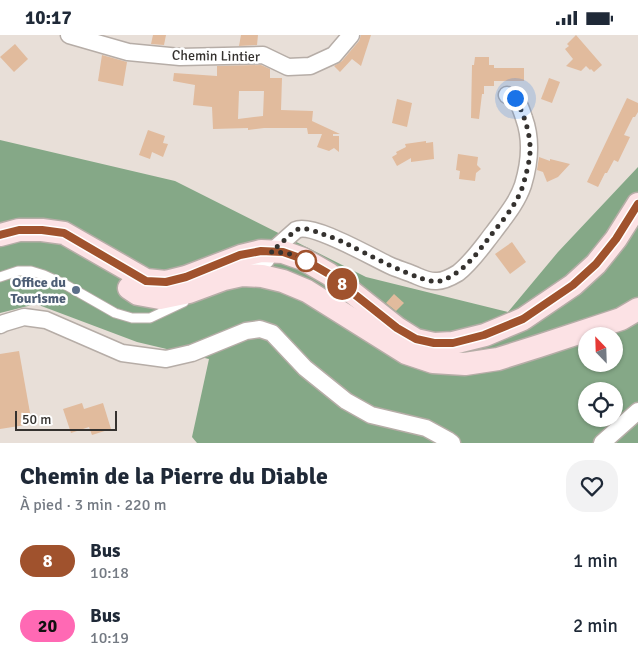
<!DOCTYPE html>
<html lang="fr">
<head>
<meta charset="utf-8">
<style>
	body { margin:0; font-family:Signika,sans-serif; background:#f2f2f3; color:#1f2937; height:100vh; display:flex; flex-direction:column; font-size:19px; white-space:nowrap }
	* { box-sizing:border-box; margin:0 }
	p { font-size:16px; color:#747a83 }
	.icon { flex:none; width:28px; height:28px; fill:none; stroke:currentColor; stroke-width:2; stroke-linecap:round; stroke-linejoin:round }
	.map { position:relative; height:408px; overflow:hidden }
	.side { display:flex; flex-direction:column; background:#fff; flex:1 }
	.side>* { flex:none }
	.badge { padding:0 10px; border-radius:16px; font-size:18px; line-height:32px }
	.needle { width:32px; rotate:337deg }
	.tools { position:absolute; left:578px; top:292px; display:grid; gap:10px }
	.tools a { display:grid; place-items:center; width:45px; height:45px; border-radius:50%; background:#fff; box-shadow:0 1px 4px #0004; font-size:25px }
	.scale { position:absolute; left:15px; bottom:12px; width:102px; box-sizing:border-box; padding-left:5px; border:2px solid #35322f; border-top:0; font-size:14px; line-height:18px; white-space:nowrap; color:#35322f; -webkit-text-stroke:4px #fff; paint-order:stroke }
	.you { position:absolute; width:25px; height:25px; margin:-12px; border:4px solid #fff; border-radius:50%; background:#1a73e8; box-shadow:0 0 0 8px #1a73e833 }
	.map>.badge { position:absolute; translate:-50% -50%; box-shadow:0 0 0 2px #fff }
	.round { display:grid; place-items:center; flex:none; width:52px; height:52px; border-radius:20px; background:#f2f2f3 }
	.overview { display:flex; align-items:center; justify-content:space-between; height:85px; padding:0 20px }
	h1 { font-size:24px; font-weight:700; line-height:38px }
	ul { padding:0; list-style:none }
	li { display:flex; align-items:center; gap:15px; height:65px; padding:0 20px }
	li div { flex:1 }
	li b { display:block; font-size:19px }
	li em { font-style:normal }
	li .badge { min-width:55px; font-weight:700; text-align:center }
	.status { display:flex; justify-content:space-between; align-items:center; height:35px; padding:0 25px; background:#fff; direction:ltr }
	.status svg { height:14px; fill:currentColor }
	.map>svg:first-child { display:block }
</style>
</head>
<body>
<div class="status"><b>10:17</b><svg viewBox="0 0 49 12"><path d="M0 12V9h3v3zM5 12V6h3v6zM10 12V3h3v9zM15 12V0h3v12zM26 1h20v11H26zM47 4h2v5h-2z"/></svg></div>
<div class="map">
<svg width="638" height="408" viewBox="0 0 638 408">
	<rect width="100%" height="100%" fill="#e8dfd8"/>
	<path fill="#85a887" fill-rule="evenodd" d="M0 105 175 146 366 242 508 277 558 217 638 132V408H197L192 402 209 324 137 307 36 269 0 278ZM586 301H614V329H586ZM586 356H614V384H586Z"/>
	<g fill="#e1bb9d" fill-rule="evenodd">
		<path d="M153 0H166L164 10 151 9Z"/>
		<path d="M241 0H258L257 10 239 11Z"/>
		<path d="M361 0H371L361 31 352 24 340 37 334 31 342 26 359 6Z"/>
		<path d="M576 0 602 30 594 37 591 34 590 35 586 31 581 36 566 31 573 24 565 14 569 11 567 9Z"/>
		<path d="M15 9 28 24 14 37 0 22Z"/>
		<path d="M102 20 127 27 123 51 98 46Z"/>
		<path d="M475 22H489V30H494V33H524V46H494V51H484V59H482L479 84 471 83 472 30H474Z"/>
		<path d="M261 30 270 34V43H282L281 75 313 76 312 86 340 99H333V101H339V117L334 113 329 116 317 112 322 99H308L307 93H264L248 95V93L213 94 212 72 193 70 195 50 173 46 174 38 217 41V31ZM239 56H264L263 81 238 84Z"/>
		<path d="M549 43 560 47 552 68 541 64Z"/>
		<path d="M627 63 638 68V77L635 82H633L624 100 630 102 618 127 614 125 607 138H605L598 152 587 147Z"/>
		<path d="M397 64 412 68 407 92 392 88Z"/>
		<path d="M148 95 165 101 163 108 168 109 163 122 152 117 150 124 139 120Z"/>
		<path d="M426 106V108L433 107 434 124 411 127V123L397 131 392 122 397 119 396 117 406 112 405 109Z"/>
		<path d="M458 119 478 122 477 130 481 134 476 138 475 146 459 144 460 136 456 135Z"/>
		<path d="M539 122 550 126V124L570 129 558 142 547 147 543 137 537 135Z"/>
		<path d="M512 207 526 227 510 239 495 219Z"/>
		<path d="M394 259 404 268 396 276 386 268Z"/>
		<path d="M19 316 32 389 0 394V319Z"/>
		<path d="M82 368 84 374 103 368 111 394 92 400 89 392 71 398 63 374Z"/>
	</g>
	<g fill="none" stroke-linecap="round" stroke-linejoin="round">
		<g stroke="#b6ada7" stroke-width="11">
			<path id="lane" d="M0 242 18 236H31L44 240 66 250 115 278 132 283H150L184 267"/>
		</g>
		<g stroke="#b6ada7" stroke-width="19">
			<g id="street">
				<path d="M69 0 128 17 180 22 263 20 288 32 310 31 334 20 351 0"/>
				<path d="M242 240 258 232 266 225 271 217 296 195C312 187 373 223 391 231 398 234 405 236 412 239 420 242 428 247 437 246 443 246 453 241 458 238 472 227 482 212 493 198 504 183 517 168 523 150 530 127 532 105 524 83 520 71 519 65 507 60"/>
				<path d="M0 290 4 288 24 282 46 285 122 318 166 324 192 318 246 296 260 294 272 298 305 333 346 366 371 380 426 393 448 405 452 408"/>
				<path d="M602 408 638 376"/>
			</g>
		</g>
		<g stroke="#b6ada7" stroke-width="25">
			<g id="secondary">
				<path d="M0 200 19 195H42L64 198 146 245 166 247 186 242 241 221 261 216 283 217 303 224 329 239 397 293 416 305 434 309 453 308 485 300 523 284 573 250 596 229 616 204 638 169"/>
				<path d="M129 253 138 259 160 263 189 257 224 244 242 240 262 241 283 246 307 256 406 318 433 327 465 329 498 324 539 311 621 284 638 274"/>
			</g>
		</g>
		<use href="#lane" stroke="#fff" stroke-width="9"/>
		<use href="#street" stroke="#fff" stroke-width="16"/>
		<use href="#secondary" stroke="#fce2e5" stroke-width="22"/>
	</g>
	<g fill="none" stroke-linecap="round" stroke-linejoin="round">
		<g stroke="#fff" stroke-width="11">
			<path id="line" d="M0 200 19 195H42L64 198 146 246 166 247 186 242 240 220 261 216 283 217 303 224 329 239 397 293 416 304 434 308H453L484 300 523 284 573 250 596 229 616 204 638 169"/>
		</g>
		<use href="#line" stroke="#a0522d" stroke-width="8"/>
		<path stroke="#35322f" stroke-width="5" stroke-dasharray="0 9" d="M306 226C296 219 283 217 271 217L296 195C304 191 314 196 322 199 329 201 336 204 343 207 360 215 425 251 440 246 462 239 475 221 488 204 501 187 518 169 524 147 527 135 531 122 530 110 529 94 523 77 515 63"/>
	</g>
	<circle fill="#fff" stroke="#a0522d" stroke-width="2.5" cx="306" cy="226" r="10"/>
	<circle fill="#5c6f8a" stroke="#fff" stroke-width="2" cx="76" cy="255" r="5"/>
	<g text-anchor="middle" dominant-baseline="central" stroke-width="5" stroke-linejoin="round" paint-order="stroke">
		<g font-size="14" fill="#35322f" stroke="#fff">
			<text transform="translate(216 21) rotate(1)">Chemin Lintier</text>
		</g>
		<g font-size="14" font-weight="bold" fill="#4e5e75" stroke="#fff" text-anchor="end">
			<text x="66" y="247">Office du<tspan x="66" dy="16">Tourisme</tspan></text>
		</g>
	</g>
</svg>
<div class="tools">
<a><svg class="needle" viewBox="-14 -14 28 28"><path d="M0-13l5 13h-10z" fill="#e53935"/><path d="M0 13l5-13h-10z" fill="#747a83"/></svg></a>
<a><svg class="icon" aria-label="locate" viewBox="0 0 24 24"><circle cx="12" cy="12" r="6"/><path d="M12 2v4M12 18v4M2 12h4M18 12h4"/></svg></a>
</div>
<div class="scale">50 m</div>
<div class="you" style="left:515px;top:63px"></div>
<b class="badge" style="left:342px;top:249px;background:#a0522d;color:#fff">8</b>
</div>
<section class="side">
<div class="overview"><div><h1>Chemin de la Pierre du Diable</h1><p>À pied · 3 min · 220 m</p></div><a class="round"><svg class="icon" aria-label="heart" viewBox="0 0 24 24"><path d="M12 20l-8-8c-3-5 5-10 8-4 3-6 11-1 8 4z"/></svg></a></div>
<ul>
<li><span class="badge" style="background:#a0522d;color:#fff">8</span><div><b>Bus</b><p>10:18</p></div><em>1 min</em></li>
<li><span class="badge" style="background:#ff69b4;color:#111">20</span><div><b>Bus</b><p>10:19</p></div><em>2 min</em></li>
</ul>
</section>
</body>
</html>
